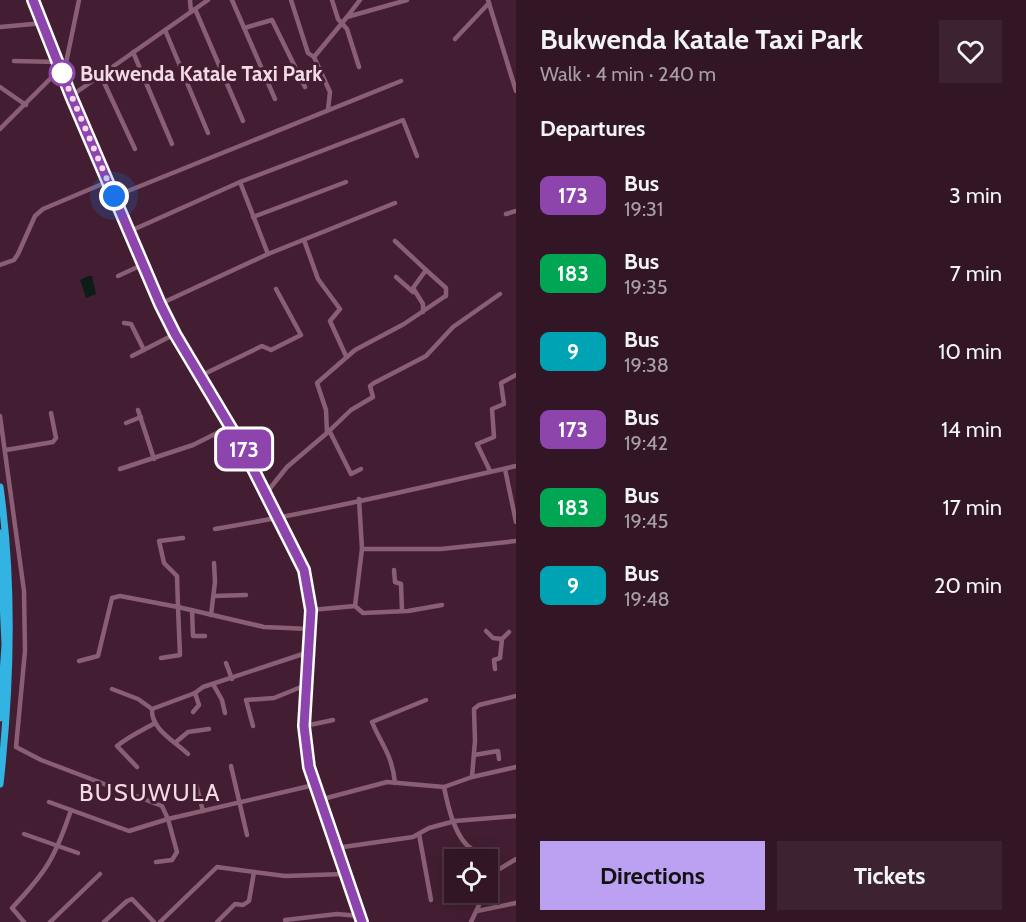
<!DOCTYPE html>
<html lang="en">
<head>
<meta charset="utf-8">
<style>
	body { margin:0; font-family:Cabin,sans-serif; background:#3d2332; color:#f1f3f6; height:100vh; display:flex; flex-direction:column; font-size:22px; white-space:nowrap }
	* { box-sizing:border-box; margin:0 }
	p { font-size:20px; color:#a89fa7 }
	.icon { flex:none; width:33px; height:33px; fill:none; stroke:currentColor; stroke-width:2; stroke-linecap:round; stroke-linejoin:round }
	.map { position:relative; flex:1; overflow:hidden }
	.panel { display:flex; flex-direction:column; background:#321626; width:510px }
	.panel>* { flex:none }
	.badge { padding:0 12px; border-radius:9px; font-size:21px; line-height:39px }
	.tools { position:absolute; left:444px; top:849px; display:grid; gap:12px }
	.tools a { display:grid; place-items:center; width:54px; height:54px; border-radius:0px; background:#321626; box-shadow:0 3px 15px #0003,0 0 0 2px #4d3543; font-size:30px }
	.you { position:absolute; width:30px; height:30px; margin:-15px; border:4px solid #fff; border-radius:50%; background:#1a73e8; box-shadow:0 0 0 9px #1a73e833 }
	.map>.badge { position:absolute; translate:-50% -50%; box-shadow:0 0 0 3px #fff }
	h2 { padding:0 24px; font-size:22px; line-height:54px }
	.round { display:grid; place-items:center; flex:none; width:63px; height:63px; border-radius:0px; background:#3d2332 }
	.headline { display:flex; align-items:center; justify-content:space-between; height:102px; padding:0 24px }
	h1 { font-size:28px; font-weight:700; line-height:45px }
	.action { display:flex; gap:12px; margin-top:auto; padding:12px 24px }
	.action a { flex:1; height:69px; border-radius:0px; background:#bca0f2; color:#111; font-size:24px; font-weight:700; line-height:69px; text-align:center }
	.action a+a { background:#3d2332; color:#f1f3f6 }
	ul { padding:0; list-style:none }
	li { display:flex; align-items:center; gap:18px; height:78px; padding:0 24px }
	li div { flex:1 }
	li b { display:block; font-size:22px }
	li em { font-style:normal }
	li .badge { min-width:66px; font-weight:700; text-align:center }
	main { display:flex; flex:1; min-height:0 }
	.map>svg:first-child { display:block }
</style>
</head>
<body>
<main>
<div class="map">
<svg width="516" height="922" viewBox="0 0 516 922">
	<rect width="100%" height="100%" fill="#431e33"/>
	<path fill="#0d1c16" d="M88 276H92L96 294 86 298 80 280Z"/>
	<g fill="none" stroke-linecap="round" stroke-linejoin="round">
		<g stroke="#8a5f75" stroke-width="4.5">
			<path d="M190 0 191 12"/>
			<path d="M232 0 275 99"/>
			<path d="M291 0 308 53 314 57 347 17 407 0"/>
			<path d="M332 0 338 19 347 29 359 67"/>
			<path d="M488 0 516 91"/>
			<path d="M195 9 243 121"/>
			<path d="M347 17 360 0"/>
			<path d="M0 27 44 23"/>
			<path d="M244 28 272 20 305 87"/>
			<path d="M165 30 208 133"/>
			<path d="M455 39 489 3"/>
			<path d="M133 52 172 144"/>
			<path d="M314 57 330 92 328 110"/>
			<path d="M14 61 58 62"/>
			<path d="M101 76 135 149"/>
			<path d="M0 87 26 105"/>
			<path d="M71 96 208 0"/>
			<path d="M0 129 66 63 79 0"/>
			<path d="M240 182 268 254 395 203"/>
			<path d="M113 197 401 81"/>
			<path d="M506 214 516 211"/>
			<path d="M253 217 346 182"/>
			<path d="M128 232 240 182 403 120 417 156"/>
			<path d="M304 240 318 279 340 309 330 321 346 356"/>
			<path d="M395 241 426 270"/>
			<path d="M0 265 14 260 18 254 35 216 43 209 107 182"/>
			<path d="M118 276 142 265"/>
			<path d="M396 277 413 292"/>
			<path d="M160 304 268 254"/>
			<path d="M124 323 131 324 144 350"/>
			<path d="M132 356 175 334"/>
			<path d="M200 376 262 346 271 350 301 335 276 289"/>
			<path d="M138 410 154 459"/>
			<path d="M0 416 24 591 25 651 16 747 41 760 162 806 168 819 177 852 172 860 156 862"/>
			<path d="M126 423 141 417"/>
			<path d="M329 430 351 474 361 469"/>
			<path d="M327 433 351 410 373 397 370 386 374 383 426 356 453 327 500 294"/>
			<path d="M6 450 53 442 56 438 51 413"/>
			<path d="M120 469 193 445 231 426"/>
			<path d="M505 469 516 522"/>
			<path d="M490 471 477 444 494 437 492 409 504 404 501 383 516 375"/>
			<path d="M267 492 287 467 327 433 326 410 317 383 355 350 404 324 444 297 446 296V288L426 270 413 288 423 304V312"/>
			<path d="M359 499 362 549"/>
			<path d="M215 529C316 512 416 489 516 466"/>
			<path d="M183 538 159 541 164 563 177 576 178 607 264 627 310 629"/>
			<path d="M394 570 395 582 401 584 402 611"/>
			<path d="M214 596 246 595"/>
			<path d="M355 606 362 549H441L516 541"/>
			<path d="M355 606 363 613 408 611 442 605"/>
			<path d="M192 610 193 636H205"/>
			<path d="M311 610 355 606"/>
			<path d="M211 615 215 582 214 563"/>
			<path d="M486 631 493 638 502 639"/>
			<path d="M79 661 98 656 112 598 120 596 178 607 180 655 161 658"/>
			<path d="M226 663 232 679"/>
			<path d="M495 669 494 660 500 658 502 639 509 632"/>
			<path d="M213 684 222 700 225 713"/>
			<path d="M112 689 138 699 152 709 195 693 203 687 309 652"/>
			<path d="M152 709C151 730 175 741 188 754"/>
			<path d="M193 712 199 705 195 693"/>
			<path d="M253 726 246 700 274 698 306 685"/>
			<path d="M305 726 333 720"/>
			<path d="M176 742 188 732 209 729"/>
			<path d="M474 755 498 751 499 759"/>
			<path d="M231 766 247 835"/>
			<path d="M137 767 117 746C129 736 141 731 155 723"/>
			<path d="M472 777 475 741 474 709 479 705 516 696"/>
			<path d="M395 783C392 754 382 746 372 722L426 700"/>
			<path d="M196 784 203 811"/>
			<path d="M444 787C448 807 455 839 473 850L475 860"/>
			<path d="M319 800 387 782 444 787 472 777 516 767"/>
			<path d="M49 802 129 831 168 819 314 785"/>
			<path d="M24 834 78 853"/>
			<path d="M419 834 431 900"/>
			<path d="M336 848 413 837 429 828 455 821 516 816"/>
			<path d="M488 876 516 859"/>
			<path d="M477 911 516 903"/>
			<path d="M285 920 337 914 359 916"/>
			<path d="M24 922 12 908C46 872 55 858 71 810"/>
			<path d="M50 922 100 874"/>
			<path d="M104 922 127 901 132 899 154 922"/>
			<path d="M160 922 217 867 285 876 344 874"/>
			<path d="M217 922 235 904 243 905 249 901 254 872"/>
			<path d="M471 922 479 905V892"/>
		</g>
		<path stroke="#5591b6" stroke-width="6" d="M34 0 71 96 160 304 249 459 304 570 311 610 305 726 309 767 362 922"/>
		<g stroke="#32b3e1" stroke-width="7">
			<path d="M0 487C14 586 11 685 0 784"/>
			<path d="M0 533 5 645 0 718"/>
		</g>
	</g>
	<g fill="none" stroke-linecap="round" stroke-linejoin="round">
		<g stroke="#fff" stroke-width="14">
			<path id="line" d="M33 0 71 96 160 304 175 334 240 443 304 570 311 610 304 726 309 767 362 922"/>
		</g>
		<use href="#line" stroke="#8e44ad" stroke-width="9"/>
		<path stroke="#f3dae6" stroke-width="6" stroke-dasharray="0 10.8" d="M62 73 61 71 114 196"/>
	</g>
	<circle fill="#fff" stroke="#8e44ad" stroke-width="3" cx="62" cy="73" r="12"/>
	<g text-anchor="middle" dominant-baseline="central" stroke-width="6" stroke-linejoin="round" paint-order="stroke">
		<g font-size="21" font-weight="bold" fill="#f3dae6" stroke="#431e33" text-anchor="start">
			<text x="80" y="73">Bukwenda Katale Taxi Park</text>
		</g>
		<g font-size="24" letter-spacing="1.5" fill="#f3dae6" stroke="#431e33">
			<text x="150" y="792">BUSUWULA</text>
		</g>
	</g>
</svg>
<div class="tools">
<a><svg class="icon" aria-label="locate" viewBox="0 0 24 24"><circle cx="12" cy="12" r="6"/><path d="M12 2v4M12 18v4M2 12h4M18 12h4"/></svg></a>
</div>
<div class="you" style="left:114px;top:196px"></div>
<b class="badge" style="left:244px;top:449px;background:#8e44ad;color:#fff">173</b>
</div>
<section class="panel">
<div class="headline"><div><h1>Bukwenda Katale Taxi Park</h1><p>Walk · 4 min · 240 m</p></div><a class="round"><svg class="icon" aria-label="heart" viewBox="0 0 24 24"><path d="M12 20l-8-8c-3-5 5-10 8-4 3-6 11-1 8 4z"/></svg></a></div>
<h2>Departures</h2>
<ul>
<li><span class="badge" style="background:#8e44ad;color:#fff">173</span><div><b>Bus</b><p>19:31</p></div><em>3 min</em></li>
<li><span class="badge" style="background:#00a651;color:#fff">183</span><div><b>Bus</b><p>19:35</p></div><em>7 min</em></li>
<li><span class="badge" style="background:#00a3b4;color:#fff">9</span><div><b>Bus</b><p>19:38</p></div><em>10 min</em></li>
<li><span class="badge" style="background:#8e44ad;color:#fff">173</span><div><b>Bus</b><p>19:42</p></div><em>14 min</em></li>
<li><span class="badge" style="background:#00a651;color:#fff">183</span><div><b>Bus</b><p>19:45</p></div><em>17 min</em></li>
<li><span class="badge" style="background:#00a3b4;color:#fff">9</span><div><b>Bus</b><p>19:48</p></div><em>20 min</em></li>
</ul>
<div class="action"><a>Directions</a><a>Tickets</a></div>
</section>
</main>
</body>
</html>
